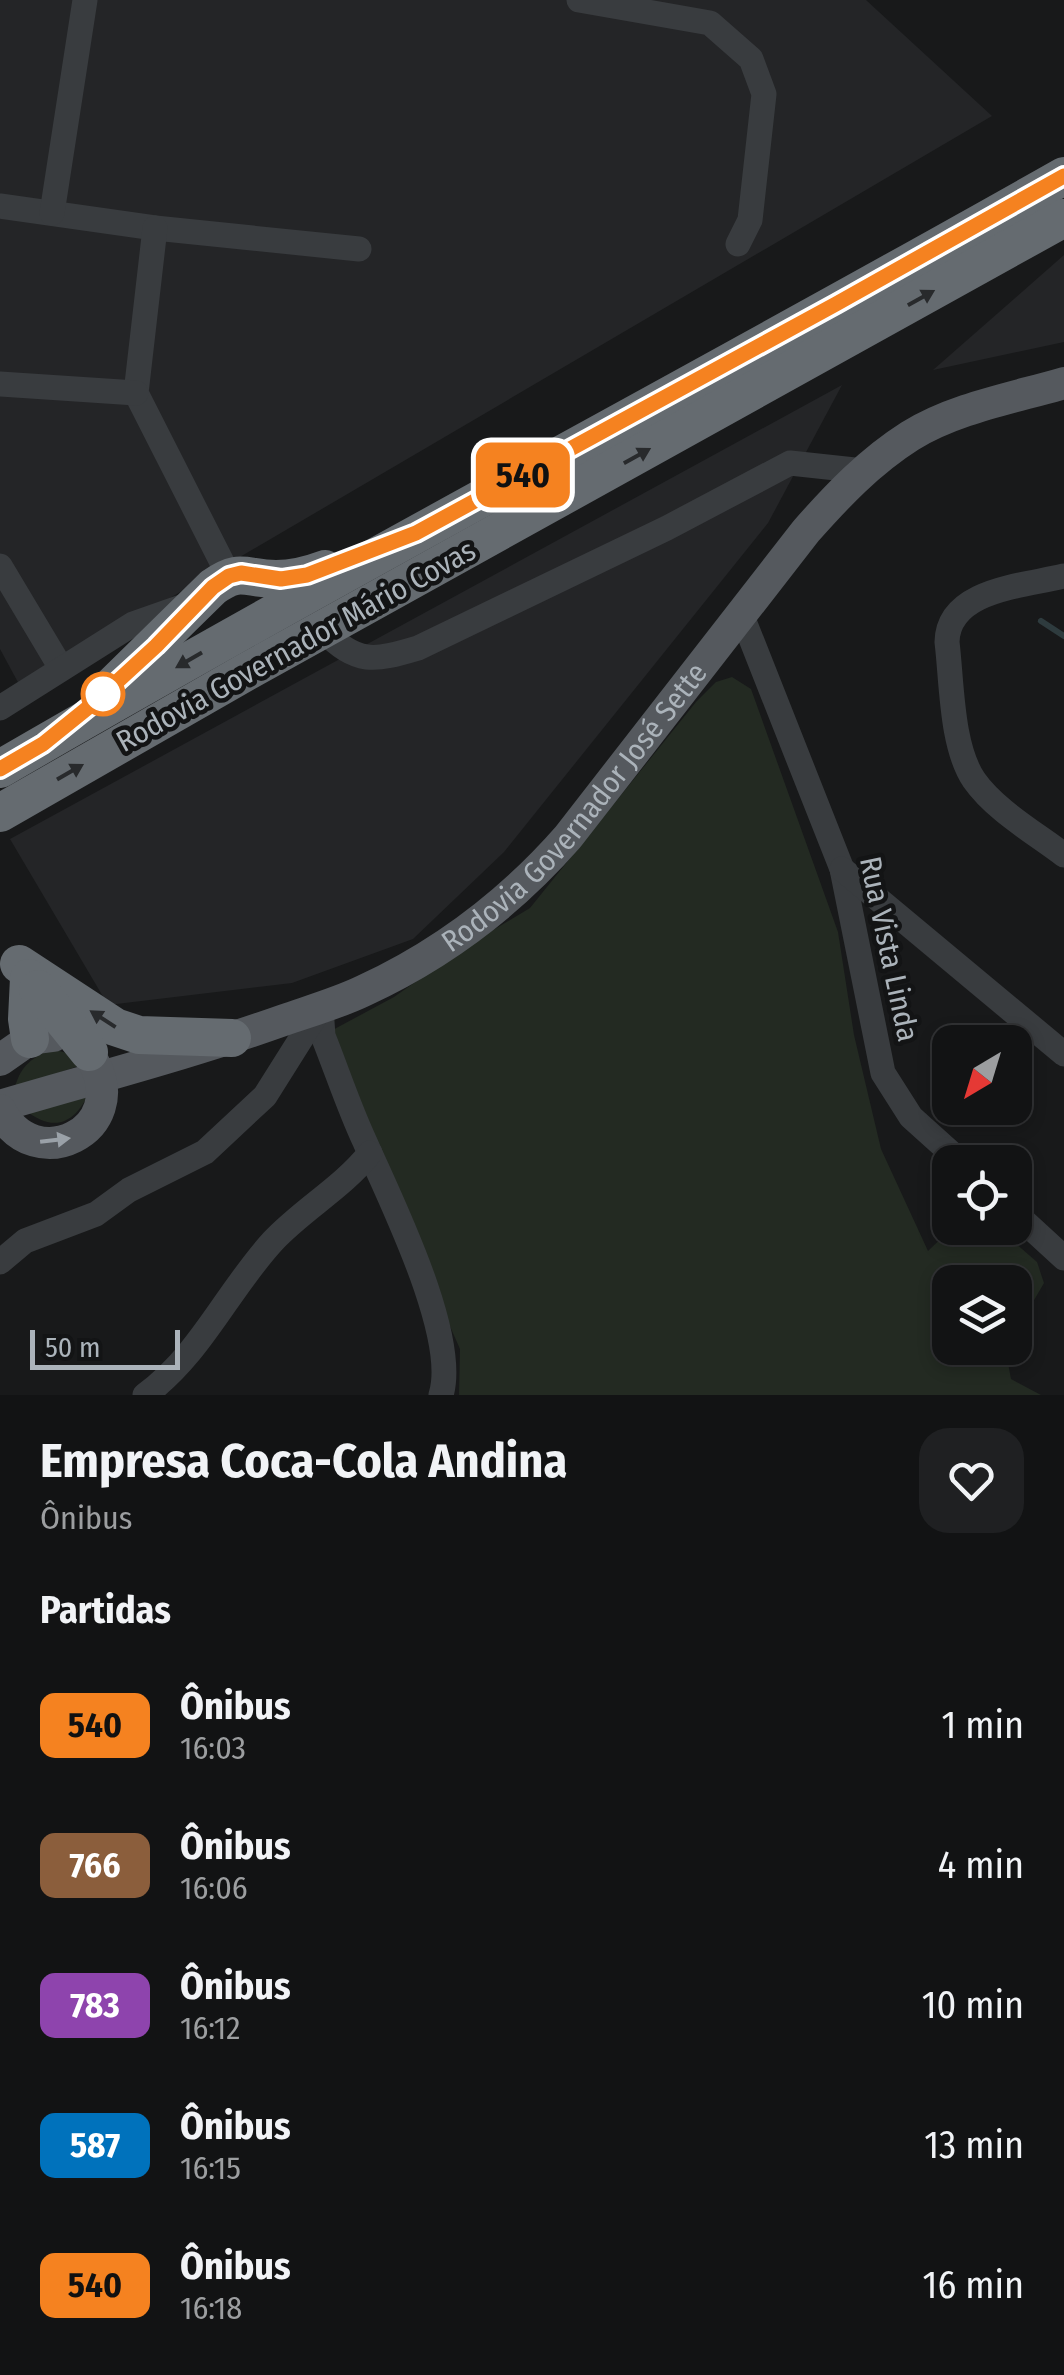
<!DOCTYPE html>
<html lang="pt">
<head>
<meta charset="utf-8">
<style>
	body { margin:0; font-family:"Fira Sans Condensed",sans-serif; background:#1f2022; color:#f1f3f6; height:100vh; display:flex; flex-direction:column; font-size:38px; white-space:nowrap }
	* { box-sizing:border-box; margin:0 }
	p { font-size:32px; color:#9c9ea0 }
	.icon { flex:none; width:55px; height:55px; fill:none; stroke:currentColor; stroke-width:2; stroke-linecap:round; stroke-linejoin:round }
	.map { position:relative; height:1395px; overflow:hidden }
	.side { display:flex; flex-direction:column; background:#121314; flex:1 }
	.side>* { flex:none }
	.badge { padding:0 20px; border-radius:15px; font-size:35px; line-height:65px }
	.needle { width:65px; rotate:218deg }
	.fabs { position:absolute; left:932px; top:1025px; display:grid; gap:20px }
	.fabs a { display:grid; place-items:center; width:100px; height:100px; border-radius:20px; background:#121314; box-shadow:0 5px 15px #0003,0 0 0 2px #313234; font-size:50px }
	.scale { position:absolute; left:30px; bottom:25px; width:150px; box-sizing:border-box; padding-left:10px; border:5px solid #abb3ba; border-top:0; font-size:28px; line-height:35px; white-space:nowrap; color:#abb3ba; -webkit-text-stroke:8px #131415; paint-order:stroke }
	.map>.badge { position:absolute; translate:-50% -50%; box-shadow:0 0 0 5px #fff }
	h2 { padding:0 40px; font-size:38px; line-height:90px }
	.round { display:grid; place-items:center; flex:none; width:105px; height:105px; border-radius:30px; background:#1f2022 }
	.head { display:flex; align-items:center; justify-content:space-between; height:170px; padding:0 40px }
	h1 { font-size:48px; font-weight:700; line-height:75px }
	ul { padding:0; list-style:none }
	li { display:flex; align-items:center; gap:30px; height:140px; padding:0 40px }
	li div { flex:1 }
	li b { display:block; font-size:38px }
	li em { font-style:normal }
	li .badge { min-width:110px; font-weight:700; text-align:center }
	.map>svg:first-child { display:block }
</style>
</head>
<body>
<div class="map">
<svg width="1064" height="1395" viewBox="0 0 1064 1395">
	<rect width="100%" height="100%" fill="#18191a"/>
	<g fill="#242527">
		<path d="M0 0H866L992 116 20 686 0 649Z"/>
		<path d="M1064 255V342L933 370Z"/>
		<path d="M842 385 768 523 504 852 413 939 292 983 108 1005 10 839Z"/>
	</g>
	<g fill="#232a22">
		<path d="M732 677 751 689 838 932 854 1035 881 1149 928 1251 952 1228H998L1037 1262 1044 1283 1015 1333V1282H950V1348H1011L1007 1358 1011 1379 1041 1395H459L460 1349 326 1044 327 1033 394 997 468 945 530 908 696 702 716 682Z"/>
		<path d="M52 1049 74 1055 85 1064 15 1087C21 1065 32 1058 52 1049Z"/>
		<path d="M92 1086C78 1121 56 1136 24 1109Z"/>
	</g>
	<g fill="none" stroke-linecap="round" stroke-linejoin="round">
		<path stroke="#2e3b3e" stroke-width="6" d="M1041 621 1064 636"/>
		<g stroke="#393c3f" stroke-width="25">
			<path d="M579 0 710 23 751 59 764 94 750 220 738 244"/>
			<path d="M0 206 155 228 359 249"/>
			<path d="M52 213 85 0"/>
			<path d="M155 228 136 393 229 576"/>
			<path d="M0 384 136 393"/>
			<path d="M0 566 61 668"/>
			<path d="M1064 576C1024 586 948 589 947 642 952 683 951 746 974 780 995 810 1035 833 1064 855"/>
			<path d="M742 616 842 869 883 1073 911 1117 961 1162"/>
			<path d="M323 630C357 665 374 661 418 648L667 528 790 463 864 471"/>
			<path d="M0 708 133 624 187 605"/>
			<path d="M842 869 1064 1054"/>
			<path d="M321 1007 323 1036C337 1071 349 1108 365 1142 390 1199 459 1336 441 1395"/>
			<path d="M1015 1213 1064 1258"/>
			<path d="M0 1262 25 1241 96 1214 129 1190 205 1152 265 1096 321 1007"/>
			<path d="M145 1395C201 1354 227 1291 273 1241 303 1209 342 1188 370 1153"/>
		</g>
		<g stroke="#55595e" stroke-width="32">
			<path d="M0 1060 30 1039 53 1036"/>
			<path id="s1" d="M0 1106C95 1078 191 1053 284 1020 310 1011 338 1003 363 991 441 955 511 902 568 837L806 531C837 496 869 462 910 436 955 408 1013 398 1064 383"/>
			<path d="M0 1110C34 1178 132 1130 93 1061"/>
		</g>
		<g stroke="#656b70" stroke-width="38">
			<path d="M108 690 213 587C241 567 245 579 276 579 293 579 309 575 325 569"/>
			<path d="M0 769C351 565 711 376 1064 176"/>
			<path d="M0 813 246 672 1064 218"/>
			<path d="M19 964 115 1027 139 1035 232 1038"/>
			<path d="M29 978 27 1019 30 1039"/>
			<path d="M38 989 89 1052"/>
		</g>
	</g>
	<defs><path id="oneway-solid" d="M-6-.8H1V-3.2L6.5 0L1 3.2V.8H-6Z" transform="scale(2.5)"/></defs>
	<g fill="#282a2c">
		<use href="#oneway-solid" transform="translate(921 298) rotate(-29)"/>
		<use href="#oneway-solid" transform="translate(637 456) rotate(-29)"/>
		<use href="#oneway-solid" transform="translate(189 660) rotate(150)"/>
		<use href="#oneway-solid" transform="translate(70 772) rotate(-30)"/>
		<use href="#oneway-solid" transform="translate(103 1019) rotate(-147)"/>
	</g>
	<use fill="#9aa1a8" href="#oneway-solid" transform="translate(55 1140) rotate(-7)"/>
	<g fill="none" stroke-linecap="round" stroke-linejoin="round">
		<g stroke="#fff" stroke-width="22">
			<path id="line" d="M0 769 43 744 95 702 156 646 213 587 229 576 241 573 281 579 307 575 416 533 836 304 1064 176"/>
		</g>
		<use href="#line" stroke="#f58220" stroke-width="15"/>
	</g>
	<circle fill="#fff" stroke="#f58220" stroke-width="5" cx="103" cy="694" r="20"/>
	<g text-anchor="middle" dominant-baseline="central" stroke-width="9" stroke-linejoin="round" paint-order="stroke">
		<g font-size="30" fill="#abb3ba" stroke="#131415">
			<text transform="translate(296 646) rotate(-29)">Rodovia Governador Mário Covas</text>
			<text stroke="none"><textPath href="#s1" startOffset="665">Rodovia Governador José Sette</textPath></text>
			<text transform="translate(889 949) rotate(78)">Rua Vista Linda</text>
		</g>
	</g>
</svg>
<div class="fabs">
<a><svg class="needle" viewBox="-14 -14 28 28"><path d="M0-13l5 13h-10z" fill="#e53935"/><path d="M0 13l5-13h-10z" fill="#9c9ea0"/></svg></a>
<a><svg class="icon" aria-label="locate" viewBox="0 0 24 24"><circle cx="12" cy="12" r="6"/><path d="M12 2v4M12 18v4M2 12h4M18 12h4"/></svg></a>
<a><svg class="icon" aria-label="layers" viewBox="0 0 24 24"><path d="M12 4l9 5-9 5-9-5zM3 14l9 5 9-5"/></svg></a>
</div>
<div class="scale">50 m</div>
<b class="badge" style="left:523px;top:475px;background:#f58220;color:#111">540</b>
</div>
<section class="side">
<div class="head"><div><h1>Empresa Coca-Cola Andina</h1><p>Ônibus</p></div><a class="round"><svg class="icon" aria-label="heart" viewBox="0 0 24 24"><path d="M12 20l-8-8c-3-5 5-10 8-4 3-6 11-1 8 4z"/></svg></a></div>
<h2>Partidas</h2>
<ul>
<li><span class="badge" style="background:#f58220;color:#111">540</span><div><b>Ônibus</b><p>16:03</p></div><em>1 min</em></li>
<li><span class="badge" style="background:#8b5e3c;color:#fff">766</span><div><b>Ônibus</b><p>16:06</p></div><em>4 min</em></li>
<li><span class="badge" style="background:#8e44ad;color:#fff">783</span><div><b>Ônibus</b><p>16:12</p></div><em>10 min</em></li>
<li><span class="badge" style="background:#0072bc;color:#fff">587</span><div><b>Ônibus</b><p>16:15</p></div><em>13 min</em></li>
<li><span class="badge" style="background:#f58220;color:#111">540</span><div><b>Ônibus</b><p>16:18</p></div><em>16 min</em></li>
</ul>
</section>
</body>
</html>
